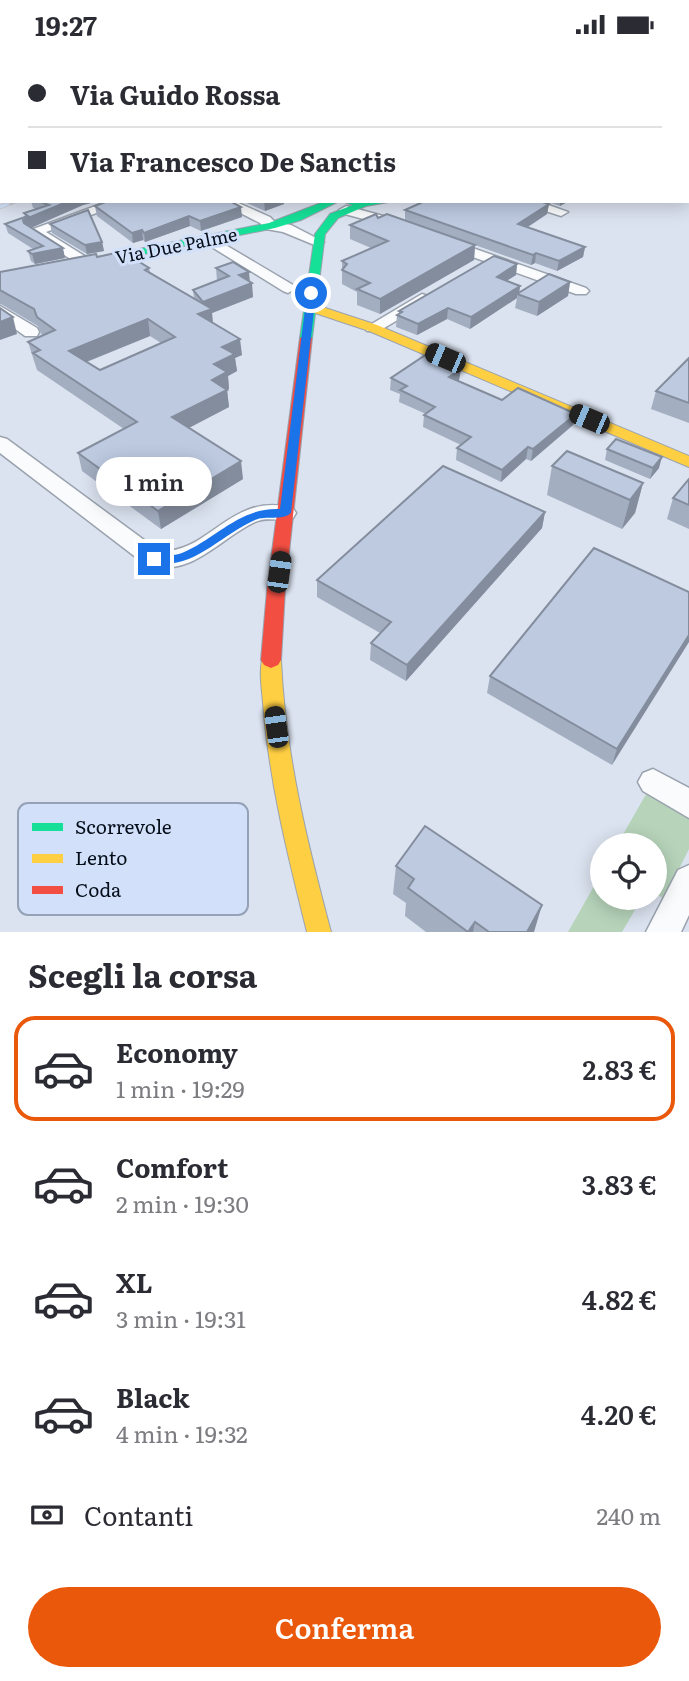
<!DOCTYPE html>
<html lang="it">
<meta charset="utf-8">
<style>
:root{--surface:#fff;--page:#f7f7f7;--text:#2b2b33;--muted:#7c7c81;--line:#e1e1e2;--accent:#ea580c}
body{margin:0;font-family:Literata,serif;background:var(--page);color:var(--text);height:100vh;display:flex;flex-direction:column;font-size:26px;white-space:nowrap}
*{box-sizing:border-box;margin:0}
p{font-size:23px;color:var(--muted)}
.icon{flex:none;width:38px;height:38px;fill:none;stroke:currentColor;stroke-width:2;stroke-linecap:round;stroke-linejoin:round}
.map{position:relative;height:883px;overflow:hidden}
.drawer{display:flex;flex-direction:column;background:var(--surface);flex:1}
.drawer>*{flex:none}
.hud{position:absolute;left:0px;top:0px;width:690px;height:154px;box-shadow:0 4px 18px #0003;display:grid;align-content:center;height:154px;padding:0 28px;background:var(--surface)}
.fabs{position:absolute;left:590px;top:784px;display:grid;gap:14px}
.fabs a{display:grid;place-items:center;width:77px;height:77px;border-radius:50%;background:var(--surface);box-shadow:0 4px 18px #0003;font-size:35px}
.end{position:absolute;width:32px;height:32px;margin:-16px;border:9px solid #1a73e8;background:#fff;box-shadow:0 0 0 4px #fff}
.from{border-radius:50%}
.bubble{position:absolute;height:49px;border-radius:24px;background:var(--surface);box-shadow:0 4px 18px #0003;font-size:23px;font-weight:600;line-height:49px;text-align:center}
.car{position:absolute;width:21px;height:42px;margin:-21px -10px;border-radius:9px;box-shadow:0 0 5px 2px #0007;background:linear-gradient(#222 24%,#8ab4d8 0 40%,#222 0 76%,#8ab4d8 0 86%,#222 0)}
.hud b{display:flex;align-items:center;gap:24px;height:66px;font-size:26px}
.hud b+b{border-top:2px solid var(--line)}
.hud i{width:18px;height:18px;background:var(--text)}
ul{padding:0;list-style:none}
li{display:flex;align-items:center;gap:21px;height:105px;margin:0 14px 10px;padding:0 14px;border:4px solid transparent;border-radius:21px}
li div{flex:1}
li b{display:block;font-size:26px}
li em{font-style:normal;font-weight:600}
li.selected{border-color:var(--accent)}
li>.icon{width:63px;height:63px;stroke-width:1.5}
h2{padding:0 28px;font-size:32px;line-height:84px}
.pay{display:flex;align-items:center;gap:18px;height:77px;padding:0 28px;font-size:26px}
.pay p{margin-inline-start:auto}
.primary-button{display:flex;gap:14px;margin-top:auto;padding:14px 28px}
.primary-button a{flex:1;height:80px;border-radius:42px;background:var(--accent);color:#fff;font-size:28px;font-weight:600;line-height:80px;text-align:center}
.status{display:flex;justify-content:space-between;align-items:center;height:49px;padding:0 35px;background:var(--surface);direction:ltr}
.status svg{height:19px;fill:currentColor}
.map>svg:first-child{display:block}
</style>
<div class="status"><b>19:27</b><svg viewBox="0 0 49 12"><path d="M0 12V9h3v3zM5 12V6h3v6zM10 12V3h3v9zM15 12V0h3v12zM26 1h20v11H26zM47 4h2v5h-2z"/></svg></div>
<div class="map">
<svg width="689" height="883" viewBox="0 0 689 883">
<rect width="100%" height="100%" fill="#dbe3f0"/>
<g fill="#b7d4ba">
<polygon points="649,740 689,764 689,800 664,850 655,844 654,796 617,796"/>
<polygon points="602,823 602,849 642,849 622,883 568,883"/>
</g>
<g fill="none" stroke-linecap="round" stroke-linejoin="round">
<defs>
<polyline id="lane" points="688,18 689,17"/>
<g id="street">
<rect x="688" y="98" width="1" height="6"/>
<polygon points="109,152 128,152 46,183 91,211 93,214 91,217 81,217 28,182"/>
<polygon points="217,152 234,152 270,168 275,173 291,176 324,193 317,197 283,183 266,180 260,174"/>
<polygon points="515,152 537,152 568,163 561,167"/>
<polygon points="346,157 402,172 404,175 397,179 341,164 339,161"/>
<polygon points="207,185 293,236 296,239 288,244 283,242 202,192 200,189"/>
<polygon points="447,190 586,239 589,242 586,245 576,245 442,197 440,194"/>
<polygon points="422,245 428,247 430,250 428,253 379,282 367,282 365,279"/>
<polygon points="0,257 37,279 39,283 37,287 25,287 0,269"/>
<path d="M 0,388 L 7,390 L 159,502 C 209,506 230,442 293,459 L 296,464 L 293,469 C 280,473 267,467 255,473 C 217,491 192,529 146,516 L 0,404 Z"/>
<polygon points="653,720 689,739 689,769 643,742 638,733 643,724"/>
<polygon points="689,816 689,866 681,883 646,883 678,821"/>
</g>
<g id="fast">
<rect x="0" y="34" width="2" height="5"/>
<polygon points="326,152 339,152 301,171 275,179 89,216 84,213 89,210 269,174"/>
<polygon points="342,152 394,152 366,157 338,169 325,185 312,289 310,292 302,292 300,289 315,185 330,165 353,156"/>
</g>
<g id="slow">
<polygon points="310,254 377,276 689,407 689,418 369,282 306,261 306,255"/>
<path d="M 271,603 L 278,606 L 281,611 C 285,704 307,793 331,883 L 307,883 C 288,807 269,732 263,654 C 262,640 258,618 264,606 Z"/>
</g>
<polygon id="jam" points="306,285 312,289 285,541 281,611 278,616 271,619 264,616 261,611 267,541 300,289"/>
</defs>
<use href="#lane" stroke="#9aa2ae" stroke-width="13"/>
<use href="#street" stroke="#9aa2ae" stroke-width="3"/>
<use href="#fast" stroke="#9aa2ae" stroke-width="2"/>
<use href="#slow" stroke="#9aa2ae" stroke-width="2"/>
<use href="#jam" stroke="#9aa2ae" stroke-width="2"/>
<use href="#lane" stroke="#fafbfd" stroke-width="10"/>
<use href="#street" fill="#fafbfd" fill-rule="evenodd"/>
<use href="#fast" fill="#16e098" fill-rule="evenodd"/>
<use href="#slow" fill="#ffcf43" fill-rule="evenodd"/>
<use href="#jam" fill="#f24e42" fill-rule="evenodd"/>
<defs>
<polyline id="rail-far1" points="405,2 410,0"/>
<polyline id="rail" points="0,158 15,152"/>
</defs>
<use href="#rail-far1" stroke="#c7cacd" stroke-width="3.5"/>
<use href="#rail" stroke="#c7cacd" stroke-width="5"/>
<use href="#rail-far1" stroke="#d2e1f9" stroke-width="2.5" stroke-dasharray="8" stroke-linecap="butt"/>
<use href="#rail" stroke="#d2e1f9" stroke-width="3.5" stroke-dasharray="10" stroke-linecap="butt"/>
</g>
<g fill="#a3aec1" fill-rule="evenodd">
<polygon points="428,0 689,0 689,10 688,9 688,2 424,2"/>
<polygon points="31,152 99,152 83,156 31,179 65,209 35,215 31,212 28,202 33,200 8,184 5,175 25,168 24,164 36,160 33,159"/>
<polygon points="242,152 284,152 284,155 265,162"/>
<polygon points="545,152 569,152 560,157"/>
<polygon points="549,155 547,165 528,178 585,198 583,208 557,222 535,214 531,216 475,196 474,211 380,265 357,256 357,243 342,235 342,212 371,199 350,190 350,176 378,169 464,192 405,171 405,161"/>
<polygon points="95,157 242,168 201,182 190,177 145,193 143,191 133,194 97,167"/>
<polygon points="50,175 102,193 104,202 87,205 52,184"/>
<path d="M 97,208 L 149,219 L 150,223 L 194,249 L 193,241 L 217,232 L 216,219 L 250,233 L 253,248 L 212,264 L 213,274 L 242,306 L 235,309 L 237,322 L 228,327 L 229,340 L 227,341 L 229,358 L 189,379 L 243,430 L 161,480 L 82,422 L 78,404 L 124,380 L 37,321 L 28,293 L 43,286 L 41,285 L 38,277 L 1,255 L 0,256 L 0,223 ZM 150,287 L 161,294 L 100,321 L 87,313 Z"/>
<polygon points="517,215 516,226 506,232 520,237 519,244 570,233 568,247 537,267 515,259 517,249 470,280 447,270 417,286 396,278 397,266 399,265 399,262"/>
<polygon points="689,309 689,374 651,360 656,342"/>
<polygon points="461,320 459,331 458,332 502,351 576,365 573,376 531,412 526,410 501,433 456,411 457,399 461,396 423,378 424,366 426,365 399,353 400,345 390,341 391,329"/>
<polygon points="607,400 659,419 650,430 605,411"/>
<polygon points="552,417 643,434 635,464 622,480 547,446"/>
<polygon points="689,430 689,480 667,470 673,449"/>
<polygon points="545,463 542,479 406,632 370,611 371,594 380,584 317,548 317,531"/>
<polygon points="689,543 612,716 487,644 490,627"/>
<polygon points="396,817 534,883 426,883 405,867 406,854 393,845"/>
</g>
<g fill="#848d9d">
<polygon points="331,0 357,0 352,2 326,2"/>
<polygon points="2,121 2,134 0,135 0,122"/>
<polygon points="69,152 99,152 83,156 26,181 23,171"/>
<polygon points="264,152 284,152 284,155 265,162"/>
<polygon points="560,152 569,152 560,157"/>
<polygon points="549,155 547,165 517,185 518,175"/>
<polygon points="241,158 242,168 201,182 200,172"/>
<polygon points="189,167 190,177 145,193 144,184"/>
<polygon points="142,181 143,191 133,194 132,184"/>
<polygon points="102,193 104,202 87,205 85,196"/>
<polygon points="475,196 474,211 380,265 380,250"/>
<polygon points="585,198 583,208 557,222 559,212"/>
<polygon points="63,199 65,209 35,215 32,205"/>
<polygon points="536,204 535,214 531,216 533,206"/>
<polygon points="517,215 516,226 495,239 497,228"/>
<polygon points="249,223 250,234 252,234 253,248 212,264 213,276 198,265 204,263 203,253 239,226"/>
<polygon points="570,233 568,247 537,267 539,253"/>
<polygon points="520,237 519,245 517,245 517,249 470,280 471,268"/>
<polygon points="448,259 447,270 417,286 418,275"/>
<polygon points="13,268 17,285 0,291 0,273"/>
<polygon points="148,270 150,287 73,318 69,302"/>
<polygon points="240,290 242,306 235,309 237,322 228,327 229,340 227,341 229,358 175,386 172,368 212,331 214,315 222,298"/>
<polygon points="461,320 459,331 448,340 449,328"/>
<polygon points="576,365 573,376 531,412 533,400"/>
<polygon points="528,398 526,410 501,433 502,421"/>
<polygon points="662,408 659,419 650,430 653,419"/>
<polygon points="241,412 243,430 161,480 158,462"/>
<polygon points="643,434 635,464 622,480 630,451"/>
<polygon points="545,463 542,479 406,632 407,616"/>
<polygon points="689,586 689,593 612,716 617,700"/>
<polygon points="542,856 534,883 527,883"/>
<polygon points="475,873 473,883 468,883"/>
</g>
<g fill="#bdcae0" stroke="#848d9d" stroke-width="2" fill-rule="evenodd">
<polygon points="170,0 331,0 326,2 164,2"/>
<polygon points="428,0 531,0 531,2 424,2"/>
<polygon points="585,0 687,0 685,2 595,2"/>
<polygon points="2,77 2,121 0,122 0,78"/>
<polygon points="38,152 69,152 23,171 24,174 63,199 32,205 28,202 43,197 5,175 28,167 24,164 49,156"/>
<polygon points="108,152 230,152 241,158 200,172 189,167 144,184 142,181 132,184 95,157"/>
<polygon points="425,152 539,152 549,155 518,175 585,198 559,212 536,204 533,206 405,161"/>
<polygon points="88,161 102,193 85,196 50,175"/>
<polygon points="376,165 378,169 387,165 475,196 380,250 357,240 370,234 342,221 347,215 342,212 388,192 350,176"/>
<path d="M 120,203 L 128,206 L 149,219 L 145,221 L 212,260 L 198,265 L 240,290 L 222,298 L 235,305 L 214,315 L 227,323 L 212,331 L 227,341 L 172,368 L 241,412 L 158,462 L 78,404 L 137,373 L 33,304 L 40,301 L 28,293 L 55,281 L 37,268 L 34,260 L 0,241 L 0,223 L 96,205 L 97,208 ZM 148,270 L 175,288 L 100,321 L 69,302 Z"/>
<polygon points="494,207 517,215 497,228 520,237 471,268 448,259 418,275 397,266 402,263 399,262"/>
<polygon points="233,213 249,223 239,226 252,234 203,253 193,241 229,227 216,219"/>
<polygon points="549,225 570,233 539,253 517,245"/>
<polygon points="0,259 13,268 0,273"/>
<polygon points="427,305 461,320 449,328 502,351 518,339 576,365 533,400 528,398 502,421 457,399 471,388 424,366 435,358 400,341 407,337 391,329"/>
<polygon points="689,309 689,354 656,342"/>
<polygon points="616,390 662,408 653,419 607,400"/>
<polygon points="567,402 643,434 630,451 552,417"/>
<polygon points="443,417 545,463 407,616 371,594 391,573 317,531"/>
<polygon points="689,430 689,456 673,449"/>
<polygon points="594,499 689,543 689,586 617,700 490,627"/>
<polygon points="425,777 542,856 527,883 489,883 475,873 468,883 408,839 414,830 396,817"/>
</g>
<path fill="#1a73e8" d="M 311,242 L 316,244 L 291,464 C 282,472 266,466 255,471 C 220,486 191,524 150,513 L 150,507 C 161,505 171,508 182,504 C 217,489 240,458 280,460 L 307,244 Z"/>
<g text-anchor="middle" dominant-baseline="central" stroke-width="6" stroke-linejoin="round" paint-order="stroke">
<g font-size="18" fill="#050d1a" stroke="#d2e1f9">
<text transform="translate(176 196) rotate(-11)">Via Due Palme</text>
</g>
</g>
<rect x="18" y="754" width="230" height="112" rx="10" fill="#d2e1f9" stroke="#94a1b6" stroke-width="2"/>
<rect x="32" y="774" width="31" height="8" fill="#16e098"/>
<rect x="32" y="805" width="31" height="9" fill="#ffcf43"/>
<rect x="32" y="837" width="31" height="8" fill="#f24e42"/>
<g font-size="19" fill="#050d1a">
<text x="75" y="785">Scorrevole</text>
<text x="75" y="816">Lento</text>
<text x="75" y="848">Coda</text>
</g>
</svg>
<div class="fabs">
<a><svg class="icon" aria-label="locate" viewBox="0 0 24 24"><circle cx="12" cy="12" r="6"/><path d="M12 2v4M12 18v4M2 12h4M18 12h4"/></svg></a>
</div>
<i class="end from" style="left:311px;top:244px"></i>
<i class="end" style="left:154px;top:510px"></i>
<div class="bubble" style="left:96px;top:408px;width:116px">1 min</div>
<i class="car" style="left:445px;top:309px;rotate:293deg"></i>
<i class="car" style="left:589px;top:370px;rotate:293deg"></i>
<i class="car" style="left:279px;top:523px;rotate:8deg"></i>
<i class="car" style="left:276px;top:678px;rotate:352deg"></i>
<div class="hud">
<b><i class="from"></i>Via Guido Rossa</b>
<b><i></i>Via Francesco De Sanctis</b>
</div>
</div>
<section class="drawer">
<h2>Scegli la corsa</h2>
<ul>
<li class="selected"><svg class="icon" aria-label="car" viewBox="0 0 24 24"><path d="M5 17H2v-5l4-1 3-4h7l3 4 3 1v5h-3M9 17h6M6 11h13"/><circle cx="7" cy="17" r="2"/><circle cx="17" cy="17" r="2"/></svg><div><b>Economy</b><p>1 min · 19:29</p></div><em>2.83 €</em></li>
<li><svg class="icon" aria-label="car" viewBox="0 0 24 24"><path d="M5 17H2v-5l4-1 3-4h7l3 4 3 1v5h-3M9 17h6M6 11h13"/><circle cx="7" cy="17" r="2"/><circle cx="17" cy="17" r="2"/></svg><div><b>Comfort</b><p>2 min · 19:30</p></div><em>3.83 €</em></li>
<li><svg class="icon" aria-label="car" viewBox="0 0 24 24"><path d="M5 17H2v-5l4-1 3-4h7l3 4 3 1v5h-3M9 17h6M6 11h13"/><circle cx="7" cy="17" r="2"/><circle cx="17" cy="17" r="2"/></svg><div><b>XL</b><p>3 min · 19:31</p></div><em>4.82 €</em></li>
<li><svg class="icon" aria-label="car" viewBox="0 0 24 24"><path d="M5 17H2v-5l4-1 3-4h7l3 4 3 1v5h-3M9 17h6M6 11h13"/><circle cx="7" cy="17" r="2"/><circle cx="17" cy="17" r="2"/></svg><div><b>Black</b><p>4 min · 19:32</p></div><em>4.20 €</em></li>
</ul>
<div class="pay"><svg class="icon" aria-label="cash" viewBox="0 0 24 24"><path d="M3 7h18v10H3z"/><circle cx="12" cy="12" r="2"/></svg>Contanti<p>240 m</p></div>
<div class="primary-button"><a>Conferma</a></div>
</section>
